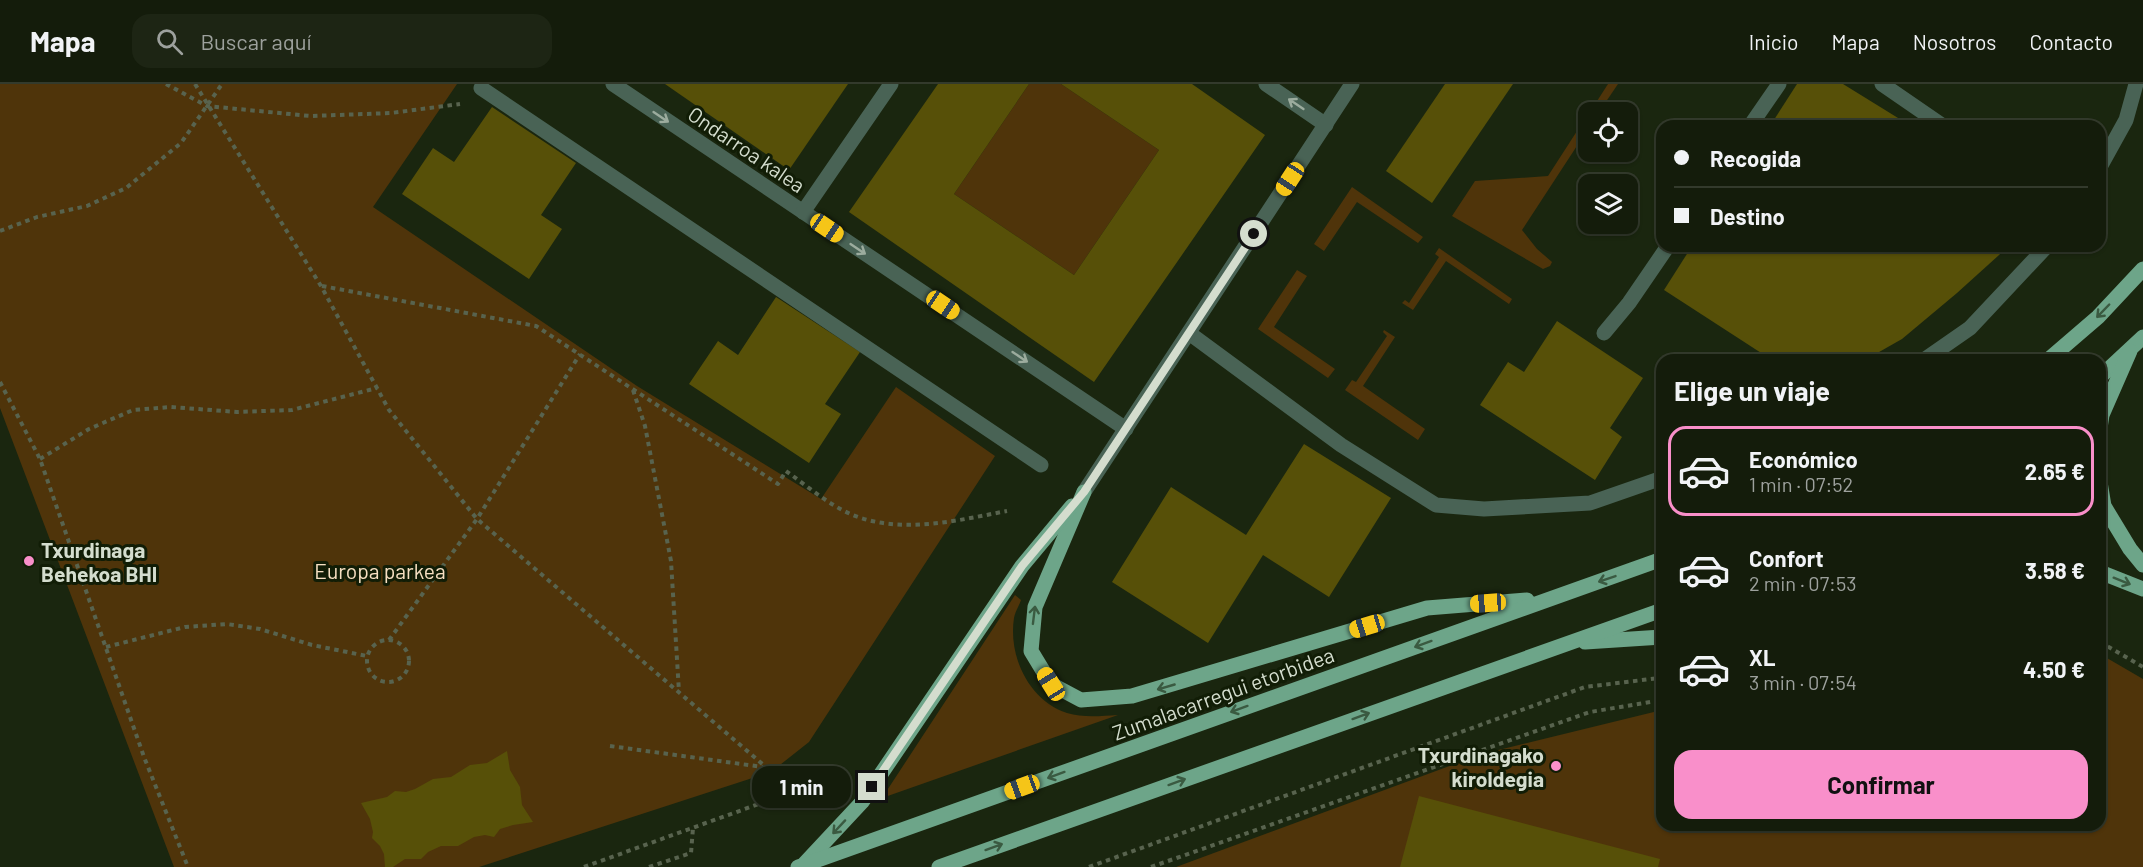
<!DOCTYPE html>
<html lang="es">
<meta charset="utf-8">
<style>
:root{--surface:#141c0b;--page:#1d2514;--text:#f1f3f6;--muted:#9da19d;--line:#333a2c;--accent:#f98fca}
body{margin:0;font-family:Barlow,sans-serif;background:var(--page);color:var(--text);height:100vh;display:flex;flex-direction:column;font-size:22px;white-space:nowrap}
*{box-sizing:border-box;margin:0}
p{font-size:20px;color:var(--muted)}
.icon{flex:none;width:33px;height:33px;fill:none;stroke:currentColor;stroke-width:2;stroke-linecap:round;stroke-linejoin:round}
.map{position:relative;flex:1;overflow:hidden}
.side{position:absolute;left:1656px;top:270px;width:450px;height:477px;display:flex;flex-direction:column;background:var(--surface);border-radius:18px;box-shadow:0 2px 4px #0004,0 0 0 2px var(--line)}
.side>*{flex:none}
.top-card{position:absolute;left:1656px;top:36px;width:450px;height:132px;border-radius:18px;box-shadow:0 2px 4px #0004,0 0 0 2px var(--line);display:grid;align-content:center;height:132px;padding:0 18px;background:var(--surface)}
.controls{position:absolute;left:1578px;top:18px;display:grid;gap:12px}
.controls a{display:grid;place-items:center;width:60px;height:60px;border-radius:12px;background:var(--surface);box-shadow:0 2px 4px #0004,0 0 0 2px var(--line);font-size:30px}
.end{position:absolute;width:27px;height:27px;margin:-14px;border:8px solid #d4ddce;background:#111;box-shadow:0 0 0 3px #111}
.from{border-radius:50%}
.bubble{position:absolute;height:42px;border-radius:18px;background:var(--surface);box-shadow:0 2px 4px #0004,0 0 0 2px var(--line);font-size:20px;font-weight:700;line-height:42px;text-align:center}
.car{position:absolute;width:18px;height:36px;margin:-18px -9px;border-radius:8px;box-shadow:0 0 4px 2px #0007;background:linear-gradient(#f5c518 24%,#345 0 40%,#f5c518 0 76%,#345 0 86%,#f5c518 0)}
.top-card b{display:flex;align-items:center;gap:21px;height:57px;font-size:22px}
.top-card b+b{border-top:2px solid var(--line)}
.top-card i{width:15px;height:15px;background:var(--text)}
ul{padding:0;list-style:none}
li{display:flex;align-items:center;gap:18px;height:90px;margin:0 12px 9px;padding:0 6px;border:3px solid transparent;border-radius:18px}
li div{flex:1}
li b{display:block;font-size:22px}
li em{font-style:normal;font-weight:700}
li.active{border-color:var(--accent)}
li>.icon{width:54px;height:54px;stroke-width:1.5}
h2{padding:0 18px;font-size:27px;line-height:72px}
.cta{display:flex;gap:12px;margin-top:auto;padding:12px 18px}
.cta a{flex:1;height:69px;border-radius:18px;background:var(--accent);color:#111;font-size:24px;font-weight:700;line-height:69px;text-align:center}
header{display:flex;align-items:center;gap:36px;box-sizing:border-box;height:84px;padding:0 30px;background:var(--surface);border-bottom:2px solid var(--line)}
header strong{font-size:28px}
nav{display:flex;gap:33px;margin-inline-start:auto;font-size:21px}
.search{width:420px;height:54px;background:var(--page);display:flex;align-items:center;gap:15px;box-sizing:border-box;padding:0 21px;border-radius:18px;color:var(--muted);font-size:22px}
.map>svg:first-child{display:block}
</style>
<header>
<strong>Mapa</strong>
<div class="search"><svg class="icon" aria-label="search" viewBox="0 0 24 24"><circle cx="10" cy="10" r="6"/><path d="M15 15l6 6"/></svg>Buscar aquí</div>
<nav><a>Inicio</a><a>Mapa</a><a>Nosotros</a><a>Contacto</a></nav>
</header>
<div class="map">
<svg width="2143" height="783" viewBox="0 0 2143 783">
<rect width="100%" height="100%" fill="#1a260f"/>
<g fill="#4f340a">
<polygon points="0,0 457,0 373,123 637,302 821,415 896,303 995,372 809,658 771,688 479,783 174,783 0,324"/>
<polygon points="1029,0 1061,0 1159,66 1074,191 954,110"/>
<polygon points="1608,0 1618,0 1599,28 1590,28"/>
<polygon points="1588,30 1588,45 1522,146 1537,165 1552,178 1550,182 1543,185 1452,132 1475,97 1548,92"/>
<polygon points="1352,103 1423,153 1418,159 1357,118 1324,167 1314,160"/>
<polygon points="1439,164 1512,215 1509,220 1446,177 1413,226 1402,219 1405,216 1409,219 1439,173 1435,170"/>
<polygon points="1297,186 1307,192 1274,243 1335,285 1328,294 1258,245"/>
<polygon points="1384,246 1395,253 1363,302 1425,345 1418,356 1345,306 1352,296 1356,298 1387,252 1383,248"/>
<path d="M 1015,511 L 1021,516 C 1019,522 1015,528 1014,534 C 1008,572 1029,617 1067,629 C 1083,634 1101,632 1118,631 L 882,714 Z"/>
<polygon points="2100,570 2143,595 2143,783 1176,783 1482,670 1662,626 1662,741 2100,741"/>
</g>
<g fill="#575008">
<polygon points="665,0 848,0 789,86"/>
<polygon points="938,0 1029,0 954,110 1074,191 1159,66 1061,0 1192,0 1265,51 1094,298 849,128"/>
<polygon points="1445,0 1513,0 1432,119 1386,87"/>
<polygon points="1797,0 1843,0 1911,42 1770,42"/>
<polygon points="492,23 576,79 541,131 562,145 529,195 402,110 433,64 454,78"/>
<polygon points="1692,162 2009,162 1957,209 1902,255 1865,276 1772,276 1664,206"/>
<polygon points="776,213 860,268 825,320 841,330 809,379 689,300 718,257 738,271"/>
<polygon points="1557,237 1643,294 1610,344 1622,353 1595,396 1480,321 1508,278 1524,288"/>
<polygon points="1304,360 1391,414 1329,513 1263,471 1208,559 1112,498 1171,403 1246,451"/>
<polygon points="507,667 510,686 520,703 522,721 533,738 513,741 500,745 494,753 485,751 474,753 458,762 441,762 428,768 421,775 405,775 393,783 385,783 384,770 380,762 372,754 373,748 370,735 361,719 387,713 395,707 406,708 415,705 433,695 451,693 470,681 487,679"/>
<polygon points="1419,712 1660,775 1658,783 1400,783"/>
</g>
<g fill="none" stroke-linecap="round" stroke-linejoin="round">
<g stroke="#58634e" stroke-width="4" stroke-dasharray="4.5 4.5" stroke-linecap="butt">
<polyline points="166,0 207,22 310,32 391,29 460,20"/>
<polyline points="195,0 321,202 389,326 477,435 795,708"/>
<polyline points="0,147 37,133 87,122 126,104 181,59 222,0"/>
<path d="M 322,202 L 536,242 L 778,400 L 786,387 C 810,404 833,425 861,434 C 909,449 959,436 1007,427"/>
<polyline points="0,298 40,375 144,673 188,783"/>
<polyline points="633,306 645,342 671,477 679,608"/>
<polyline points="40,375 89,345 133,326 171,323 237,328 292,326 377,304"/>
<circle cx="388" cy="577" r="21"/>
<polyline points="389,556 477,435 580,270"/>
<polyline points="2100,558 2143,583"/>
<polyline points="106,563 185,543 227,540 260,545 312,561 367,572"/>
<polyline points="610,662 763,683"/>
<polyline points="584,783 767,717"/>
<polyline points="649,783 691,769 693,744"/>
<polyline points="1089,783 1585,603 1659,594"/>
<polyline points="1151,783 1590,628 1662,616"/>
</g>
<g stroke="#496355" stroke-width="15">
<polyline points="613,0 1126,345"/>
<polyline points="1266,0 1326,41"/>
<polyline points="1882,0 1943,42"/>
<polyline points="481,4 1041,381"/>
<polyline points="1750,42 1779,0"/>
<polyline points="2100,83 2126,36 2136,0"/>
<polyline points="803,128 891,0"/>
<polyline points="1189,249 1341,361 1436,421 1484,425 1590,419 1662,394"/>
<polyline points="1604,249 1629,219 1668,162"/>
<polyline points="1924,276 1970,244 2047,162"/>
<polyline points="1084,408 1352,0"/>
</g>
<g stroke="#6da589" stroke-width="15">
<polyline points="2048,276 2098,233 2143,185"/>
<polyline points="2100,293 2143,253"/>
<polyline points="2100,344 2102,331 2130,267"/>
<polyline points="2100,398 2104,422 2130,465 2143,481"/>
<polyline points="1084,408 1035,523 1031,567 1051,600 1081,616 1132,612 1427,524 1527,516"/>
<polyline points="2100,488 2143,505"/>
<polyline points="1585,558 1662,553"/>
<polyline points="805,779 862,718 1022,482 1072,422"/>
<polyline points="798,783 1662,475"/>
<polyline points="939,783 1662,526"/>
</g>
</g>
<defs><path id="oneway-shaft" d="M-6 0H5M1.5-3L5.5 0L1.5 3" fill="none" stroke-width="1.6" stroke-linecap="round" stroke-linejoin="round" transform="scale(1.5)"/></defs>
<g stroke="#9cac9e">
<use href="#oneway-shaft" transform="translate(1296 20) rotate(-146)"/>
<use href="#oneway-shaft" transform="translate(661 33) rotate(34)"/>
<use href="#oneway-shaft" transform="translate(858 165) rotate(34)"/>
<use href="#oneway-shaft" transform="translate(1020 273) rotate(34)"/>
</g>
<g stroke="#3a5a41">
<use href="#oneway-shaft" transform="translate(2103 227) rotate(134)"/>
<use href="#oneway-shaft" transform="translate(1607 495) rotate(161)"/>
<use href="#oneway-shaft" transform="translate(2122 497) rotate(22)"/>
<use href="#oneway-shaft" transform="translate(1034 531) rotate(-83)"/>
<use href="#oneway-shaft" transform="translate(1423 560) rotate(160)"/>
<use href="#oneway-shaft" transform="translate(1166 603) rotate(164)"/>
<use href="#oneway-shaft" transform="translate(1239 625) rotate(160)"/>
<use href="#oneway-shaft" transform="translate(1361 632) rotate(-20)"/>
<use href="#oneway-shaft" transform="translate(1056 691) rotate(160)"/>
<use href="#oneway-shaft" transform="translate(1177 698) rotate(-20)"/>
<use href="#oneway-shaft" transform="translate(839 743) rotate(133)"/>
<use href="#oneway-shaft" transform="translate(994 763) rotate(-20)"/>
</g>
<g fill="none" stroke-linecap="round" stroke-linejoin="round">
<polyline stroke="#d4ddce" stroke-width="8" points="872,703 1022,482 1084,408 1254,150"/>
</g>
<g fill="#f98fca" stroke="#111d06" stroke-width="2">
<circle cx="29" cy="477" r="6"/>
<circle cx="1556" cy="682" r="6"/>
</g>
<g text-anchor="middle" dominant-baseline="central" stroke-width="6" stroke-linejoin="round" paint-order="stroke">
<g font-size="21" fill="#d4ddce" stroke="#111d06">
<text transform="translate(747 65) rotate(34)">Ondarroa kalea</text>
<text transform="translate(1223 609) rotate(-20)">Zumalacarregui etorbidea</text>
</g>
<g font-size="21" font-weight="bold" fill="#d4ddce" stroke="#111d06" text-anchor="start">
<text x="41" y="465">Txurdinaga<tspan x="41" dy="24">Behekoa BHI</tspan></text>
<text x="1544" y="670" text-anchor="end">Txurdinagako<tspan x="1544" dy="24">kiroldegia</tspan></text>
</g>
<g font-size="21" fill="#f7e0c2" stroke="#111d06">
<text x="380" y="486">Europa parkea</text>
</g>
</g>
</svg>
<div class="controls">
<a><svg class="icon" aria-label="locate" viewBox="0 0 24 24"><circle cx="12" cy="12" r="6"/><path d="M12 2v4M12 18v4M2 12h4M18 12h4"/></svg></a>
<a><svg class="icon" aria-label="layers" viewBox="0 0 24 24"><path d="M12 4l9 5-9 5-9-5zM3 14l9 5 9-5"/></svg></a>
</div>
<i class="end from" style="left:1254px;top:150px"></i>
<i class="end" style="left:872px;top:703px"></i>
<div class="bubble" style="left:752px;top:682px;width:99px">1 min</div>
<i class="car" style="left:1290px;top:95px;rotate:213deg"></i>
<i class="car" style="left:827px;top:144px;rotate:124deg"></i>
<i class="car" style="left:943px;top:221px;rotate:124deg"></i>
<i class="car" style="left:1488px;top:519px;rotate:266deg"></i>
<i class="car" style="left:1367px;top:542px;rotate:253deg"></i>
<i class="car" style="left:1051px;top:600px;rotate:328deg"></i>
<i class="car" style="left:1022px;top:703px;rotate:250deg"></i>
<div class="top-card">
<b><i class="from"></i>Recogida</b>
<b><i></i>Destino</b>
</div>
<section class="side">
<h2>Elige un viaje</h2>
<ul>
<li class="active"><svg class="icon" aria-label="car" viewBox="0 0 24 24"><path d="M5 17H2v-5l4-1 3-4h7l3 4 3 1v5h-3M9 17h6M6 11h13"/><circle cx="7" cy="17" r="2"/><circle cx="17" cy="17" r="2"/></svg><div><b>Económico</b><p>1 min · 07:52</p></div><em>2.65 €</em></li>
<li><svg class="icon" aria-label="car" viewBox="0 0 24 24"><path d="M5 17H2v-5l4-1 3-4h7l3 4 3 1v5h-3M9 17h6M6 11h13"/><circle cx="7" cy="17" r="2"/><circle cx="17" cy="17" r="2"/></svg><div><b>Confort</b><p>2 min · 07:53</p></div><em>3.58 €</em></li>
<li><svg class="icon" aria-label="car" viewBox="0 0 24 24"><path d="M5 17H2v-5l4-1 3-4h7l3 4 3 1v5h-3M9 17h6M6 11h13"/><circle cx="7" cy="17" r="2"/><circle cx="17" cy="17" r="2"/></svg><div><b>XL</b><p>3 min · 07:54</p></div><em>4.50 €</em></li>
</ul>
<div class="cta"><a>Confirmar</a></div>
</section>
</div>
